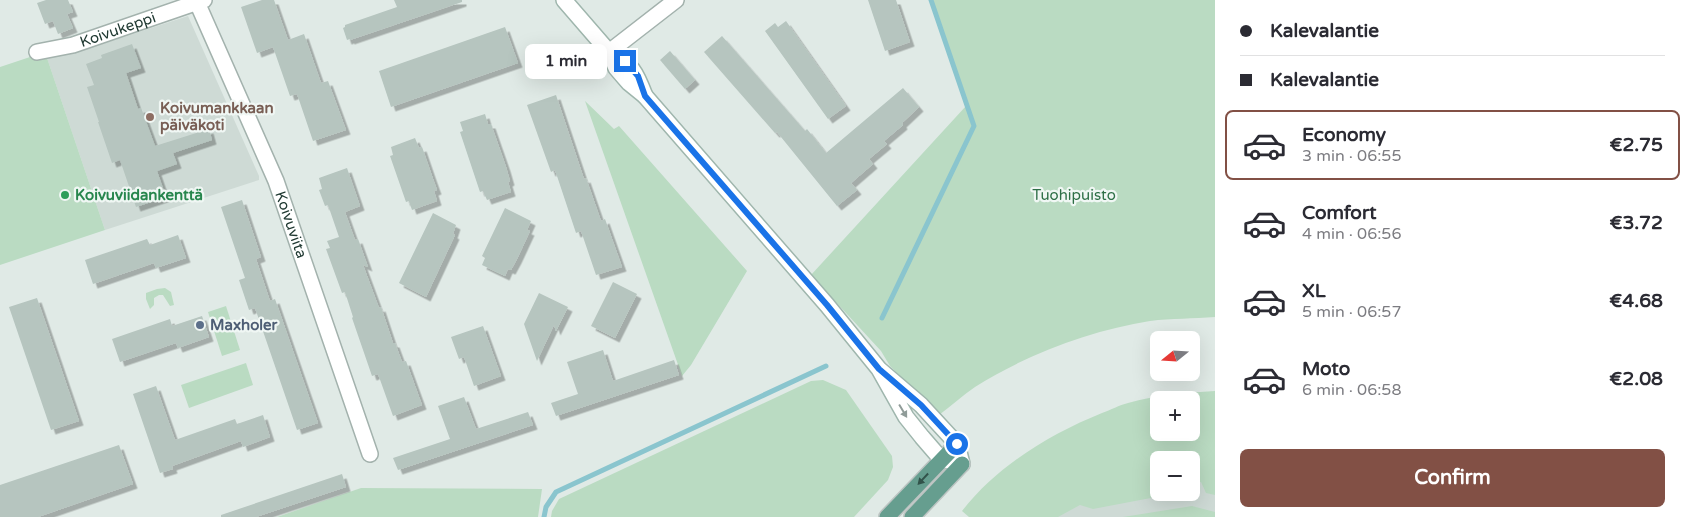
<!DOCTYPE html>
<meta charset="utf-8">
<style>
:root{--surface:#fff;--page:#f2f2f3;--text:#2b2b33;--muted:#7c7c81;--line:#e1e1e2;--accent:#825045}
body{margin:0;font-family:"Varela Round",sans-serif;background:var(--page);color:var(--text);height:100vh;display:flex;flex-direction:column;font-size:19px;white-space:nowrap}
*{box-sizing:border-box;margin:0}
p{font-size:16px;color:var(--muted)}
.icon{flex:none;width:28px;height:28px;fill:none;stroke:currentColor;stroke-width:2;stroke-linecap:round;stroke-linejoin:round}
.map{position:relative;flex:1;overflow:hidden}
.sheet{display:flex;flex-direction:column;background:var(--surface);width:475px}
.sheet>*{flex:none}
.guide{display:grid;align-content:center;height:110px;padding:0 25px;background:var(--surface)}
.needle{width:32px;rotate:252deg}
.tools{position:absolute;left:1150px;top:331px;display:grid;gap:10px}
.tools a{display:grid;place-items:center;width:50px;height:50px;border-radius:8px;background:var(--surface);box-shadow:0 5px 20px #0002;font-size:25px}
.end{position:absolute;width:22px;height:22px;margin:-11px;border:6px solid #1a73e8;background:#fff;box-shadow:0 0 0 2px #fff}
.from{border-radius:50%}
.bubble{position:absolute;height:35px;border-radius:8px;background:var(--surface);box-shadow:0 5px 20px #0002;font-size:16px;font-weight:700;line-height:35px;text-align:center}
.guide b{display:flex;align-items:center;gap:18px;height:48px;font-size:19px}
.guide b+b{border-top:1px solid var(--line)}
.guide i{width:12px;height:12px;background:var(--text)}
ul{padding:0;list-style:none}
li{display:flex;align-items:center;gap:15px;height:70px;margin:0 10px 8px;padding:0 15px;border:2px solid transparent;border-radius:8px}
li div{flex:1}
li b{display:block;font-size:19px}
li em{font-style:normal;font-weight:700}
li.current{border-color:var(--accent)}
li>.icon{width:45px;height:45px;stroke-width:1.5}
.cta{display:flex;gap:10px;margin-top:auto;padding:10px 25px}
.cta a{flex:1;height:58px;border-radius:8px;background:var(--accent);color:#fff;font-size:20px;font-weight:700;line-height:58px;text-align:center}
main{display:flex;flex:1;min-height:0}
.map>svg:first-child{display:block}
</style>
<main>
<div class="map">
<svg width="1215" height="517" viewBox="0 0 1215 517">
<defs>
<filter id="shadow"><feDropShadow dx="4.5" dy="4.5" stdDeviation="0" flood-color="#0004"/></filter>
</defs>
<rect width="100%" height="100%" fill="#e0eae6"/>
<g fill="#cedad5" fill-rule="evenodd">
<polygon points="188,16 259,176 259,180 105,230 47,58 84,50"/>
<path d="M 1215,436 L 1215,517 L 982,517 ZM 1159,460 L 1191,460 L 1191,492 L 1159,492 Z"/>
</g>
<g fill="#badbc2" fill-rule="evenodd">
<path d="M 933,0 L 1215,0 L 1215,317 C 1194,319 1171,318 1150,321 C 1092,330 1025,355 975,387 C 963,395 951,406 939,415 L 890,366 L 881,351 L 811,275 L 966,106 Z"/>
<polygon points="45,52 105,230 0,265 0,67"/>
<polygon points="585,101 614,129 619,126 747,271 691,365 682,376"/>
<polygon points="165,288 171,292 174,305 170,306 163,295 159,295 154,298 154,305 150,309 146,299 146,293 157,289"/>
<polygon points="226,306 240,350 222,356 208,312"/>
<polygon points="246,363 253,385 189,408 181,385"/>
<polygon points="823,380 846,390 892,456 893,467 888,480 854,517 551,517 552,511 559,499 811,381"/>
<path d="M 1215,391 L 1215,495 L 1206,493 L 1201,482 L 1191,483 L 1191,460 L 1159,460 L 1159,492 L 1179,493 L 1176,495 L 1156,497 L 1093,509 L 1080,505 L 1058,517 L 969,517 L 962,511 C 997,466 1050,434 1102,413 C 1111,410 1119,405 1128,403 C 1156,395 1185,393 1215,391 ZM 1159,400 L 1191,400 L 1191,432 L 1159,432 Z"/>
<polygon points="361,488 542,489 538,517 277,517"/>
<polygon points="1192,506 1215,512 1215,517 1123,517"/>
</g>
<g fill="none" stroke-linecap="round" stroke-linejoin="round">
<g stroke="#8ac5ce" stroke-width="5">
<polyline points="882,318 974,126 931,0"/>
<polyline points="544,517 546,507 556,492 826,366"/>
</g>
</g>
<g fill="#b6c5bf" filter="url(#shadow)">
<polygon points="46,0 68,0 73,12 67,14 73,28 58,34 53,21 45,24 37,3"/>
<polygon points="262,0 274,0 288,40 304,34 321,83 328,81 346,130 313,141 297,94 290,96 273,47 257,53 241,7"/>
<polygon points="394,0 462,0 462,2 350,40 350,39 347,40 343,28 345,27 345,25 397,7"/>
<polygon points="868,0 896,0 910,42 885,51"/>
<polygon points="786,21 846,106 828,119 765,31 775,23 778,27"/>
<polygon points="505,27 518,63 391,107 379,71"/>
<polygon points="722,36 805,131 807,129 826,153 903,88 919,107 902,123 903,125 884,141 887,144 869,159 873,164 851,183 857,190 837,206 777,132 775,133 704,52"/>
<polygon points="132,44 141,68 126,73 138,109 141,108 155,146 209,129 212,140 173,153 177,164 157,171 166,197 136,207 120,160 112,163 98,122 99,122 87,87 94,85 86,64 102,58 101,55"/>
<polygon points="670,51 695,80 685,89 660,60"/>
<polygon points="556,95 584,179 586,178 601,221 605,219 622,267 596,275 581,231 576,233 555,170 551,172 527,105"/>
<polygon points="485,114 488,124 491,124 506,167 510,181 508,182 511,192 487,200 483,191 480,192 460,132 463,131 460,122"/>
<polygon points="415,138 419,148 422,147 432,176 437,190 434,191 437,201 412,210 409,201 406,202 390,156 393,155 391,147"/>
<polygon points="347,168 360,206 345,212 355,240 358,239 368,267 363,265 379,308 381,307 393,343 395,343 402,362 406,361 422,405 393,416 378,374 372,376 352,318 353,317 345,292 342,293 326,249 330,248 327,241 339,237 328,205 325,206 319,190 322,189 319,178"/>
<polygon points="242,200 261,257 256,259 270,301 275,299 318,423 297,430 255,308 249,310 239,280 245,278 221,207"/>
<polygon points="505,208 531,221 527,230 530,231 517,259 511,270 508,269 505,276 482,265 485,258 482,256"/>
<polygon points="433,213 456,225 453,234 455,235 426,297 399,283"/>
<polygon points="178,235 186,258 156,268 154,263 93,284 85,260 147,239 150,245"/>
<polygon points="613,282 637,294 615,338 591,326"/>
<polygon points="539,293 568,307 556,331 554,325 537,361 524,324"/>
<polygon points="37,298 79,421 51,430 9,307"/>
<polygon points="202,316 209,337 178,348 176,343 120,362 112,339 170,319 172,326"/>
<polygon points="483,326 501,376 474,386 464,357 459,359 451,337"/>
<polygon points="603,350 613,381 674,360 679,375 556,416 551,403 578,394 567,362"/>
<polygon points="156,386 175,440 235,419 237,424 263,415 270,437 243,447 241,441 172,466 173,469 160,473 133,394"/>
<polygon points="464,397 476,429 528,412 533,425 398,470 393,458 450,439 438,406"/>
<polygon points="119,445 133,484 38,517 0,517 0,485"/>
<polygon points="342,474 346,487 256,517 221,517 221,515"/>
</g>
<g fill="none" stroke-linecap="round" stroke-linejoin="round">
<defs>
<g id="street">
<path id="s1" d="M 196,0 L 276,181 L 370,454"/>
<path id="s2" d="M 37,52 L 73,45 L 204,0"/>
<polyline points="609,52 676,0"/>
</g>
<g id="secondary">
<polyline points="564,0 609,52 616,68 622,75 629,83 645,96 827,305 879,369 921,405 957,444 962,464 941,459 922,437 906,417 879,369"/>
<path d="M 609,52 C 632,64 636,72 645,96"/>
</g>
<g id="primary">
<polyline points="887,517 957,444"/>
<polyline points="912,517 962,464"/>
</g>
</defs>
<use href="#street" stroke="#a3b2ad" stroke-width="18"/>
<use href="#secondary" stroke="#9fb6ad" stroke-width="18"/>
<use href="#primary" stroke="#bcc4c2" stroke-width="18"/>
<use href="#street" stroke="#fff" stroke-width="15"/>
<use href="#secondary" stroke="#fff" stroke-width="15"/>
<use href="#primary" stroke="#669e8f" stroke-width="15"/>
</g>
<defs><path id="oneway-solid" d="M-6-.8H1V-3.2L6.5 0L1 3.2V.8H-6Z" transform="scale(1.25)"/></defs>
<use fill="#909c99" href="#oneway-solid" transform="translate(903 411) rotate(59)"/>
<use fill="#32534a" href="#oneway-solid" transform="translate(923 479) rotate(133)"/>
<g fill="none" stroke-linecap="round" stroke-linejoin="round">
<polyline stroke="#1a73e8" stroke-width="6" points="625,61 638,76 645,96 827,305 879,369 921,405 957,444"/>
</g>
<circle fill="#8d6e63" stroke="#f0f7f4" stroke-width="2" cx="150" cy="117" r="5"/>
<circle fill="#2e9e5b" stroke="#f0f7f4" stroke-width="2" cx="65" cy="195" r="5"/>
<circle fill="#5c6f8a" stroke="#f0f7f4" stroke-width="2" cx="200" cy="325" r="5"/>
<g text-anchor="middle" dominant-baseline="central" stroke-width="4.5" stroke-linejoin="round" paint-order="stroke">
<g font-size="15" fill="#213a33" stroke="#f0f7f4">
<text stroke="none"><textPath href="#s2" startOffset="84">Koivukeppi</textPath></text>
<text stroke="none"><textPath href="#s1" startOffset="244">Koivuviita</textPath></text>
</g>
<g font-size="15" font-weight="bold" fill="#785e54" stroke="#f0f7f4" text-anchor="start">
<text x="160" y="108">Koivumankkaan<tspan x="160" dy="17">päiväkoti</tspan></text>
</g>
<g font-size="15" font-weight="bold" fill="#27864d" stroke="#f0f7f4" text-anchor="start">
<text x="75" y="195">Koivuviidankenttä</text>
</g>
<g font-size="15" fill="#2d6f46" stroke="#f0f7f4">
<text x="1074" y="195">Tuohipuisto</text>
</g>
<g font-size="15" font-weight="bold" fill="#4e5e75" stroke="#f0f7f4" text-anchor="start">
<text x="210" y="325">Maxholer</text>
</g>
</g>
</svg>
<div class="tools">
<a><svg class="needle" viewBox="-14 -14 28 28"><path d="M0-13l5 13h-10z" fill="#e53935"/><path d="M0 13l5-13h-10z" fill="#7c7c81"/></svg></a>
<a>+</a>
<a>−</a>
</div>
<i class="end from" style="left:957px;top:444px"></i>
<i class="end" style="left:625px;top:61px"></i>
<div class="bubble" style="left:525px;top:44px;width:82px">1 min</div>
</div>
<section class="sheet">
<div class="guide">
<b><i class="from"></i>Kalevalantie</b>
<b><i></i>Kalevalantie</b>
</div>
<ul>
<li class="current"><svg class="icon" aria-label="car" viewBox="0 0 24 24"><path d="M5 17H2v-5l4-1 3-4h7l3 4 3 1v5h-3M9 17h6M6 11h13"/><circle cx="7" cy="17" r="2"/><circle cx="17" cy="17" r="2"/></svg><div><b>Economy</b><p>3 min · 06:55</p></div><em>€2.75</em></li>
<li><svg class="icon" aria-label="car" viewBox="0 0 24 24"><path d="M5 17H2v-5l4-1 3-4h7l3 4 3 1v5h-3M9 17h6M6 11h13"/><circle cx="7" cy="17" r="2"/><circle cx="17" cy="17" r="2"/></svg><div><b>Comfort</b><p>4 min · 06:56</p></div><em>€3.72</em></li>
<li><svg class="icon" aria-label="car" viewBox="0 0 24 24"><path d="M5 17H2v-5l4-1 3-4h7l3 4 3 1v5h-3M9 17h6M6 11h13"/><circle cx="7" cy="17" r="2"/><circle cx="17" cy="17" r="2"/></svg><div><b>XL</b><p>5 min · 06:57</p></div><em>€4.68</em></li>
<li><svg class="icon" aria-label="car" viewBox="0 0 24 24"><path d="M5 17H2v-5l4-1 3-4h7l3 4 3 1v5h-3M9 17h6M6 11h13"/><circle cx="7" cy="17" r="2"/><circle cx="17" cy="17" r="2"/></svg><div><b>Moto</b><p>6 min · 06:58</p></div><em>€2.08</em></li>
</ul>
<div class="cta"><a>Confirm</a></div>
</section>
</main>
